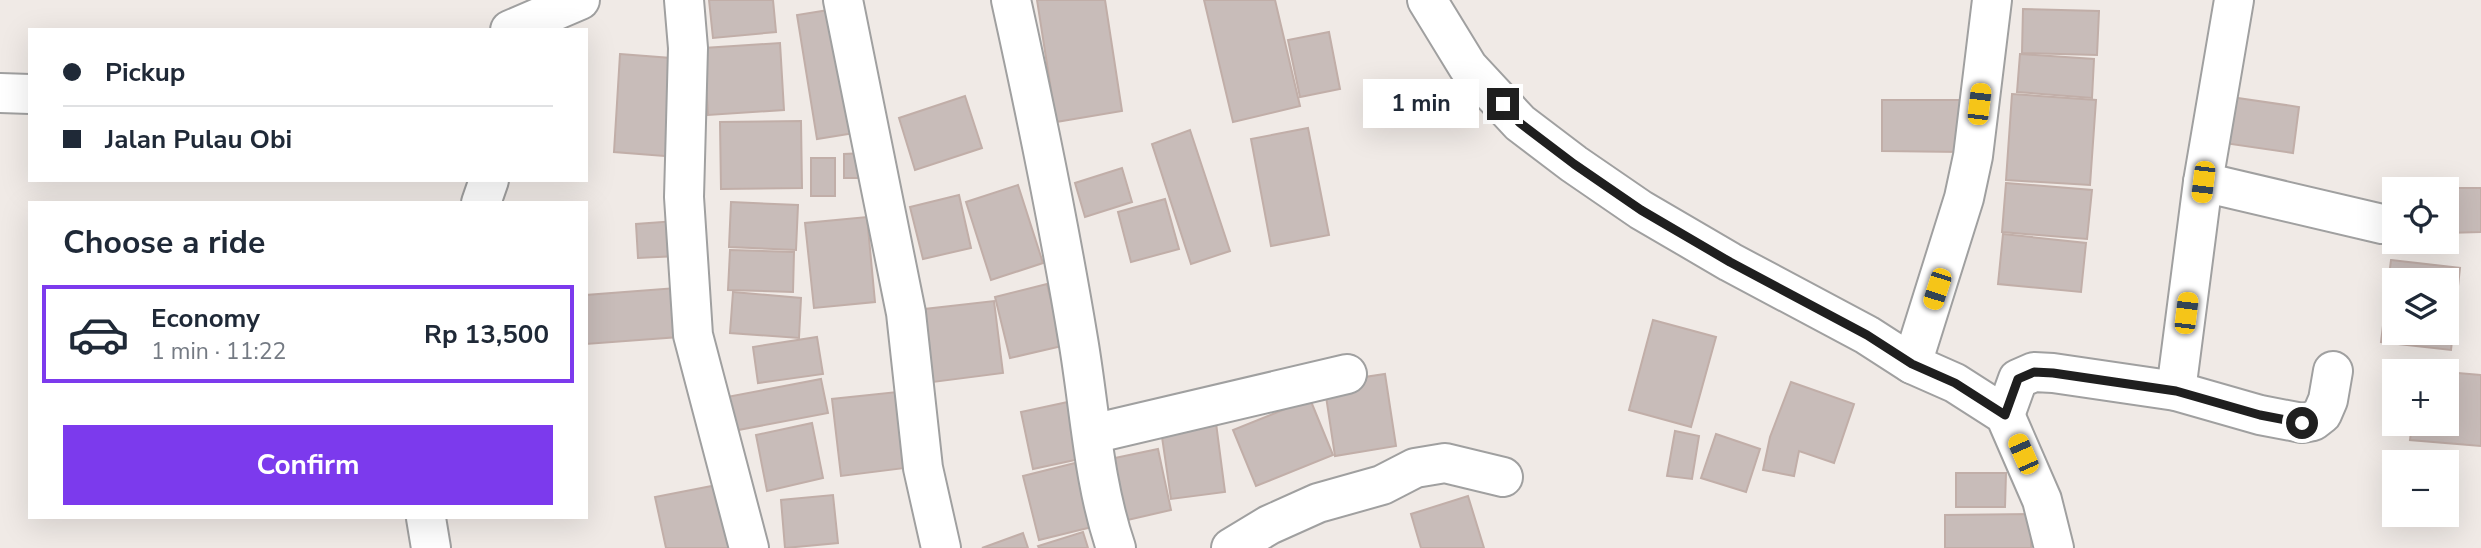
<!DOCTYPE html>
<meta charset="utf-8">
<style>
:root{--surface:#fff;--page:#f2f2f3;--text:#1f2937;--muted:#747a83;--line:#e0e1e3;--accent:#7c3aed}
body{margin:0;font-family:"Nunito Sans",sans-serif;background:var(--page);color:var(--text);height:100vh;display:flex;flex-direction:column;font-size:26px;white-space:nowrap}
*{box-sizing:border-box;margin:0}
p{font-size:23px;color:var(--muted)}
.icon{flex:none;width:38px;height:38px;fill:none;stroke:currentColor;stroke-width:2;stroke-linecap:round;stroke-linejoin:round}
.map{position:relative;flex:1;overflow:hidden}
.sheet{position:absolute;left:28px;top:201px;width:560px;height:318px;display:flex;flex-direction:column;background:var(--surface);border-radius:0px;box-shadow:0 7px 28px #0002}
.sheet>*{flex:none}
.hud{position:absolute;left:28px;top:28px;width:560px;height:154px;border-radius:0px;box-shadow:0 7px 28px #0002;display:grid;align-content:center;height:154px;padding:0 35px;background:var(--surface)}
.buttons{position:absolute;left:2382px;top:177px;display:grid;gap:14px}
.buttons a{display:grid;place-items:center;width:77px;height:77px;border-radius:0px;background:var(--surface);box-shadow:0 7px 28px #0002;font-size:35px}
.end{position:absolute;width:32px;height:32px;margin:-16px;border:9px solid #1f1f1f;background:#fff;box-shadow:0 0 0 4px #fff}
.from{border-radius:50%}
.bubble{position:absolute;height:49px;border-radius:0px;background:var(--surface);box-shadow:0 7px 28px #0002;font-size:23px;font-weight:700;line-height:49px;text-align:center}
.car{position:absolute;width:21px;height:42px;margin:-21px -10px;border-radius:9px;box-shadow:0 0 5px 2px #0007;background:linear-gradient(#f5c518 24%,#345 0 40%,#f5c518 0 76%,#345 0 86%,#f5c518 0)}
.hud b{display:flex;align-items:center;gap:24px;height:66px;font-size:26px}
.hud b+b{border-top:2px solid var(--line)}
.hud i{width:18px;height:18px;background:var(--text)}
ul{padding:0;list-style:none}
li{display:flex;align-items:center;gap:21px;height:98px;margin:0 14px 10px;padding:0 21px;border:4px solid transparent;border-radius:0px}
li div{flex:1}
li b{display:block;font-size:26px}
li em{font-style:normal;font-weight:700}
li.selected{border-color:var(--accent)}
li>.icon{width:63px;height:63px;stroke-width:1.5}
h2{padding:0 35px;font-size:32px;line-height:84px}
.action{display:flex;gap:14px;margin-top:auto;padding:14px 35px}
.action a{flex:1;height:80px;border-radius:0px;background:var(--accent);color:#fff;font-size:28px;font-weight:700;line-height:80px;text-align:center}
.map>svg:first-child{display:block}
</style>
<div class="map">
<svg width="2481" height="548" viewBox="0 0 2481 548">
<rect width="100%" height="100%" fill="#f0eae6"/>
<g fill="#c8bcb9" stroke="#c1aea8" stroke-width="2" fill-rule="evenodd">
<polygon points="709,0 773,0 776,32 713,38"/>
<polygon points="1037,0 1105,0 1122,111 1056,122"/>
<polygon points="1204,0 1275,0 1300,106 1233,122"/>
<polygon points="841,8 861,132 817,139 797,15"/>
<polygon points="2023,9 2099,11 2097,55 2022,53"/>
<polygon points="1329,32 1340,89 1300,97 1288,40"/>
<polygon points="780,43 784,110 708,115 704,48"/>
<polygon points="620,54 684,59 677,157 614,152"/>
<polygon points="2020,54 2094,59 2092,98 2017,92"/>
<polygon points="2012,94 2096,100 2090,185 2006,180"/>
<polygon points="965,96 982,148 915,170 899,118"/>
<polygon points="2231,97 2299,107 2293,153 2224,143"/>
<polygon points="1882,100 1961,100 1961,152 1882,151"/>
<polygon points="801,121 802,188 721,189 720,122"/>
<polygon points="1308,128 1329,235 1271,246 1251,139"/>
<polygon points="1190,130 1230,251 1191,264 1152,144"/>
<polygon points="864,153 865,178 844,178 844,154"/>
<rect x="811" y="158" width="24" height="38"/>
<polygon points="1122,168 1132,202 1085,217 1075,183"/>
<polygon points="2006,183 2092,190 2087,239 2002,232"/>
<polygon points="1018,185 1043,263 991,280 966,202"/>
<polygon points="2441,188 2481,188 2481,232 2446,233 2446,189"/>
<polygon points="959,195 971,248 923,259 910,207"/>
<polygon points="1165,199 1179,249 1131,262 1118,212"/>
<polygon points="731,202 798,205 796,250 729,247"/>
<polygon points="867,217 875,302 814,308 805,223"/>
<polygon points="676,221 678,256 638,258 636,224"/>
<polygon points="2003,234 2086,243 2081,292 1998,284"/>
<polygon points="730,250 794,252 793,292 728,290"/>
<path d="M 2391,260 L 2460,268 L 2451,350 L 2381,342 ZM 2394,280 L 2446,280 L 2446,332 L 2394,332 Z"/>
<polygon points="1047,284 1062,346 1010,358 995,297"/>
<polygon points="676,288 679,337 586,344 586,295"/>
<polygon points="733,292 801,298 799,338 730,333"/>
<polygon points="994,301 1003,373 933,382 925,309"/>
<polygon points="1653,320 1716,337 1691,427 1629,410"/>
<polygon points="817,337 823,374 758,383 753,347"/>
<polygon points="2446,372 2481,375 2481,446 2410,440 2412,424 2446,424"/>
<polygon points="1385,374 1396,446 1335,456 1324,383"/>
<polygon points="821,379 828,413 733,431 727,397"/>
<polygon points="1791,382 1854,404 1834,463 1799,451 1794,476 1763,470 1770,437"/>
<polygon points="897,392 905,468 841,476 832,399"/>
<polygon points="1310,399 1333,455 1256,486 1233,430"/>
<polygon points="1077,400 1089,457 1033,469 1021,412"/>
<polygon points="812,423 823,478 767,491 756,435"/>
<polygon points="1216,423 1225,492 1171,499 1161,430"/>
<polygon points="1675,431 1699,436 1692,479 1667,476"/>
<polygon points="1716,434 1760,449 1746,492 1701,478"/>
<polygon points="1158,449 1171,510 1123,521 1110,459"/>
<polygon points="1075,463 1092,527 1039,540 1023,476"/>
<polygon points="1956,473 2006,473 2005,507 1956,507"/>
<polygon points="717,485 730,548 666,548 655,497"/>
<polygon points="833,495 838,543 785,548 781,500"/>
<polygon points="1468,496 1484,548 1421,548 1411,514"/>
<polygon points="2031,514 2031,548 1945,548 1945,515"/>
<polygon points="1083,532 1088,548 1039,548 1038,546"/>
<polygon points="1023,533 1028,548 982,548"/>
</g>
<g fill="none" stroke-linecap="round" stroke-linejoin="round">
<defs>
<g id="minor">
<polyline points="684,0 688,48 684,197 693,335 749,548"/>
<polyline points="843,0 906,313 923,468 941,548"/>
<path d="M 1011,0 C 1036,113 1059,225 1078,339 C 1090,409 1093,481 1116,548"/>
<polyline points="2203,182 2382,224"/>
<polyline points="481,203 489,180"/>
<polyline points="1912,364 1964,198 1973,156 1992,0"/>
<polyline points="2176,391 2203,182 2234,0"/>
<polyline points="2005,415 2018,379 2034,372 2053,373 2176,391 2260,415 2302,423 2313,421 2322,414 2328,400 2333,371"/>
<polyline points="1092,434 1347,374"/>
<polyline points="426,518 431,548"/>
<polyline points="1231,548 1269,525 1318,503 1382,485 1415,468 1445,463 1503,477"/>
</g>
<g id="tertiary">
<polyline points="1427,0 1468,67 1520,123 1574,164 1641,210 1730,262 1867,335 1912,364 1955,383 2005,415 2042,500 2054,548"/>
<polyline points="510,30 580,0"/>
<polyline points="0,93 30,94"/>
</g>
</defs>
<use href="#minor" stroke="#a0a0a0" stroke-width="42"/>
<use href="#tertiary" stroke="#a0a0a0" stroke-width="42"/>
<use href="#minor" stroke="#fff" stroke-width="38"/>
<use href="#tertiary" stroke="#fff" stroke-width="38"/>
</g>
<g fill="none" stroke-linecap="round" stroke-linejoin="round">
<polyline stroke="#1f1f1f" stroke-width="9" points="1503,104 1520,123 1574,164 1641,210 1730,262 1867,335 1912,364 1955,383 2005,415 2018,379 2034,372 2053,373 2176,391 2260,415 2302,423"/>
</g>
</svg>
<div class="buttons">
<a><svg class="icon" aria-label="locate" viewBox="0 0 24 24"><circle cx="12" cy="12" r="6"/><path d="M12 2v4M12 18v4M2 12h4M18 12h4"/></svg></a>
<a><svg class="icon" aria-label="layers" viewBox="0 0 24 24"><path d="M12 4l9 5-9 5-9-5zM3 14l9 5 9-5"/></svg></a>
<a>+</a>
<a>−</a>
</div>
<i class="end from" style="left:2302px;top:423px"></i>
<i class="end" style="left:1503px;top:104px"></i>
<div class="bubble" style="left:1363px;top:79px;width:116px">1 min</div>
<i class="car" style="left:1979px;top:104px;rotate:7deg"></i>
<i class="car" style="left:2203px;top:182px;rotate:187deg"></i>
<i class="car" style="left:1937px;top:289px;rotate:198deg"></i>
<i class="car" style="left:2186px;top:313px;rotate:7deg"></i>
<i class="car" style="left:2023px;top:454px;rotate:336deg"></i>
<div class="hud">
<b><i class="from"></i>Pickup</b>
<b><i></i>Jalan Pulau Obi</b>
</div>
<section class="sheet">
<h2>Choose a ride</h2>
<ul>
<li class="selected"><svg class="icon" aria-label="car" viewBox="0 0 24 24"><path d="M5 17H2v-5l4-1 3-4h7l3 4 3 1v5h-3M9 17h6M6 11h13"/><circle cx="7" cy="17" r="2"/><circle cx="17" cy="17" r="2"/></svg><div><b>Economy</b><p>1 min · 11:22</p></div><em>Rp 13,500</em></li>
</ul>
<div class="action"><a>Confirm</a></div>
</section>
</div>
